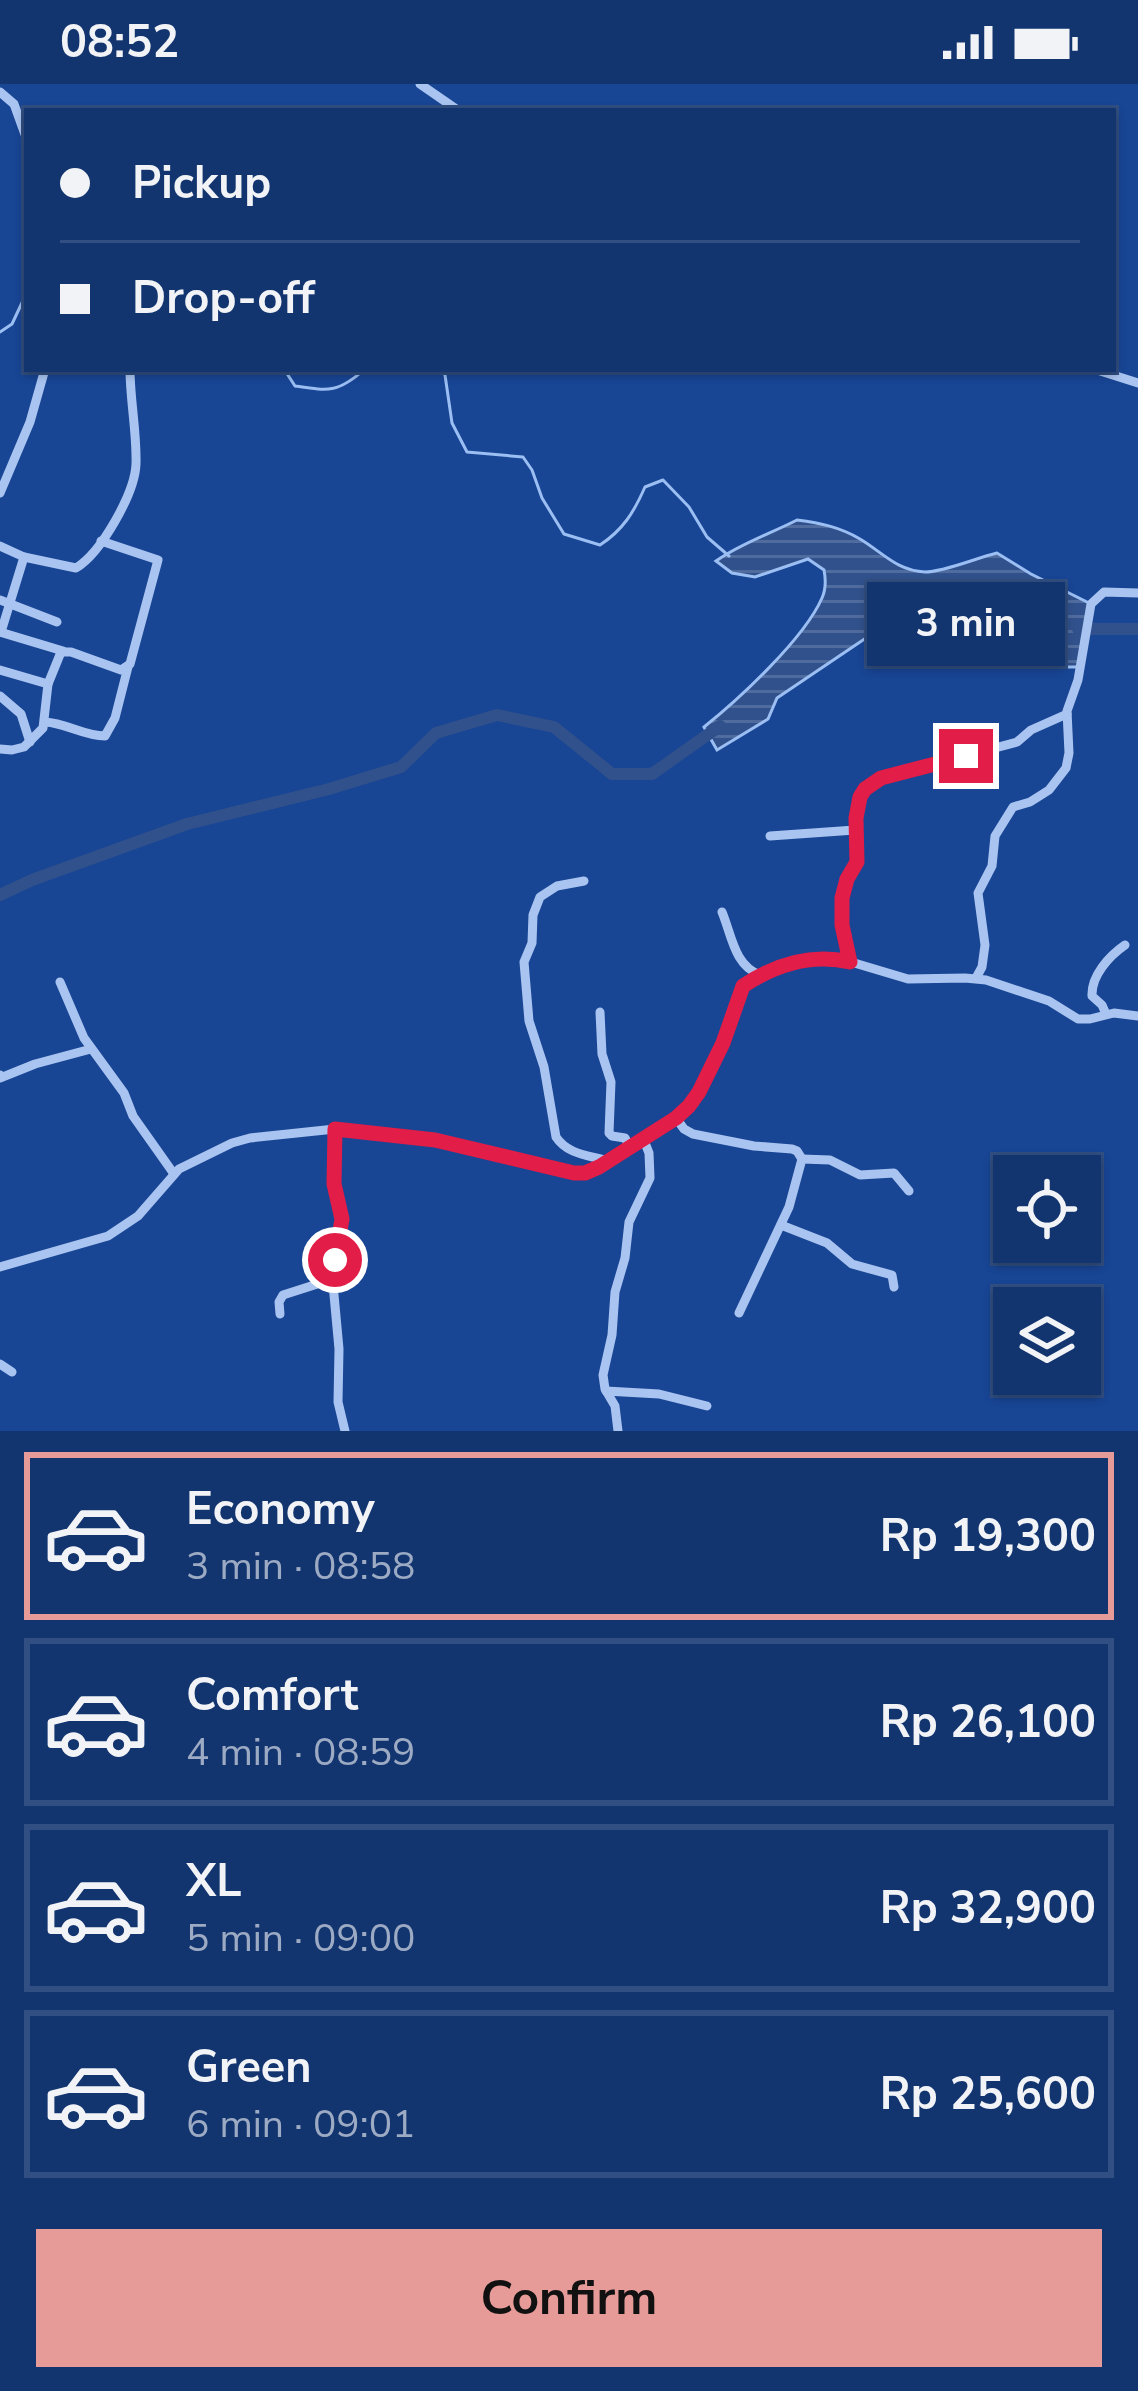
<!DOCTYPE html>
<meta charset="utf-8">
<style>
:root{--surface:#12346f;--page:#1b3c74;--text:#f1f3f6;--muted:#9caac3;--line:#314f82;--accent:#e69b98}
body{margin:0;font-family:"Nunito Sans",sans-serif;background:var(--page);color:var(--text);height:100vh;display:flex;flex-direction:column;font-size:45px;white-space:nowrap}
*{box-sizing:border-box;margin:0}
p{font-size:39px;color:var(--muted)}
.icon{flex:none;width:66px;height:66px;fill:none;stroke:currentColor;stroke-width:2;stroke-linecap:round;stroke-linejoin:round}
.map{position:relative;height:1347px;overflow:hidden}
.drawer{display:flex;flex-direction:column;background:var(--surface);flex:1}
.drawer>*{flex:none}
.guide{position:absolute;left:24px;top:24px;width:1092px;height:264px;border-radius:0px;box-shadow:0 3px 9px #0004,0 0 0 3px var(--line);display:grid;align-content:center;height:264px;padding:0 36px;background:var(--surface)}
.tools{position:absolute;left:993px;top:1071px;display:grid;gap:24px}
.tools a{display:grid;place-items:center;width:108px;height:108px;border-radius:0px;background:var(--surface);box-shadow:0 3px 9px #0004,0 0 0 3px var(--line);font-size:60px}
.end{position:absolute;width:54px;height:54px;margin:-27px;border:15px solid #e11d48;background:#fff;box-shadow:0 0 0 6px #fff}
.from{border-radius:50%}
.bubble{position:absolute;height:84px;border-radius:0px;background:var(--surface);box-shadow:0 3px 9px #0004,0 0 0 3px var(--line);font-size:39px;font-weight:700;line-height:84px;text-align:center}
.guide b{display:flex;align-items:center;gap:42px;height:114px;font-size:45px}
.guide b+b{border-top:3px solid var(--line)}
.guide i{width:30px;height:30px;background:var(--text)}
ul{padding:21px 0 0;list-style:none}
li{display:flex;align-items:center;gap:36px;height:168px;margin:0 24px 18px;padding:0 12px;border:6px solid var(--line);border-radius:0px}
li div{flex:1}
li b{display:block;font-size:45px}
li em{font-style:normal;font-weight:700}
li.on{border-color:var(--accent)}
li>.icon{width:108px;height:108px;stroke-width:1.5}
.primary-button{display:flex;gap:24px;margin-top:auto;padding:24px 36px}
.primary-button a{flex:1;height:138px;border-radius:0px;background:var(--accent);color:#111;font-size:48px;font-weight:700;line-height:138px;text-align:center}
.status{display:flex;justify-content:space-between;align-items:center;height:84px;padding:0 60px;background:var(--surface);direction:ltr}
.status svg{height:33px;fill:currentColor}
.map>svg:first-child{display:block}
</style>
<div class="status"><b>08:52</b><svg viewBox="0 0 49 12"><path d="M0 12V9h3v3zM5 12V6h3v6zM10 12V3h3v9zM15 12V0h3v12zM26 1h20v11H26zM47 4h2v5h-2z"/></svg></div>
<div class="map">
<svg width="1138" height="1347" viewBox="0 0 1138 1347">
<defs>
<pattern id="water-rules" width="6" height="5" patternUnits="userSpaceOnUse" patternTransform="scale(3)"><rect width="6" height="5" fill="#31518c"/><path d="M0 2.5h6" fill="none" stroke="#506b9d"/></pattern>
</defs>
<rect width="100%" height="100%" fill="#184594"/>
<path fill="url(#water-rules)" stroke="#9bbef3" stroke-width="3" d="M 797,436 C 820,439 840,443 860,455 C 882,468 897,487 925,488 C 944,488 976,474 997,469 L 1031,490 L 1091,520 L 1079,583 L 1067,583 L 1025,569 L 981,549 L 947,526 L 906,527 L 777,614 L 768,635 L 717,666 L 704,643 C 739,615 804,555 822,514 C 826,505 826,496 824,486 L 808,475 L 755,493 L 732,489 L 716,477 C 741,459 770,450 797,436 Z"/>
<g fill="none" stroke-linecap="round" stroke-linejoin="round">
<g stroke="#9bbef3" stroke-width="3">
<polyline points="0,248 12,240 27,208"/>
<path d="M 284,285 L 295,302 C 329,307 338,309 365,285"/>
<path d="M 441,285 L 445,291 L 452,339 L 467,368 L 523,373 L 532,386 L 542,414 L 564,450 L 600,461 C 623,446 634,428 645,403 L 663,396 L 689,423 L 707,453 L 729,472"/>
</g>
<g stroke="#31518c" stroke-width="12">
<polyline points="1078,545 1138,545"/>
<polyline points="0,811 32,796 187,740 329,705 401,683 436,649 497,631 554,643 612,690 652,690 720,642"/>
</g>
<g stroke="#a9c4f0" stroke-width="9">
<polyline points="420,0 459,27"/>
<polyline points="0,8 14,20 27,56"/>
<polyline points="979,285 1020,285"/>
<polyline points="1094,285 1138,299"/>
<polyline points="0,409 30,338 45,285"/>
<path d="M 0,462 L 24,473 L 76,484 C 101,469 135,409 136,380 C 137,349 130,316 130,285"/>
<polyline points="0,516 57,538"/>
<polyline points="0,548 63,567"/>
<polyline points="1,548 24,473"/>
<polyline points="0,586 48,600"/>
<polyline points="0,612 21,630 30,658"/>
<path d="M 45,638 C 66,639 84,652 105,652 L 115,634 L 128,583"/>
<polyline points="0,665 12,666 24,663 43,644 48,600 61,568 71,568 121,586 130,580 158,476 101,457"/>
<polyline points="770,752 855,746"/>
<path d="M 584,797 L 557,802 L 540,813 L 533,831 L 532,859 L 524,878 L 529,937 L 544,983 L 556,1053 C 568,1071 589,1071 608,1077"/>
<path d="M 722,828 C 732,852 734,881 760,891"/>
<polyline points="851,878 842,847 843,814 847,795 857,778 857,721 865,705 890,692 1017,658 1031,646 1067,630"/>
<polyline points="976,894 982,883 985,861 978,809 992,782 995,752 1013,723 1030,718 1049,706 1066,684 1069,669 1067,627 1078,596 1091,520 1104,508 1138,509"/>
<polyline points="60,898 84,954 124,1009 133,1032 174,1090"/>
<polyline points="600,928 602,970 611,998 609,1049 612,1052 625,1054 630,1063"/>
<path d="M 1106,930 L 1102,921 L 1092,912 C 1091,892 1109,872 1125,861"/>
<polyline points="0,991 0,994 35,980 91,965"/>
<polyline points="676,1034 684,1045 693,1050 754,1062 792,1065 797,1067 802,1075 789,1123 739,1229"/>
<polyline points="335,1045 334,1100 342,1134 333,1200 339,1265 338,1318 345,1347"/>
<polyline points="802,1075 830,1076 860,1091 894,1089 909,1107"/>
<polyline points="781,1141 827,1159 852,1180 892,1191 894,1203"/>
<polyline points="0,1183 108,1152 138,1132 179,1085 232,1059 250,1054 335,1045 435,1056 562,1087 590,1088 676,1034 689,1022 699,1008 723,959 743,902 791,878 825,873 851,878 908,895 965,894 986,896 1049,917 1078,935 1090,935 1114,929 1138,932"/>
<polyline points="280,1230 279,1218 283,1211 333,1195"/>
<polyline points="0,1280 12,1288"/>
<polyline points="606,1307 659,1310 707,1322"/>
<polyline points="618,1347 615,1322 605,1305 603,1291 612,1251 615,1208 625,1174 629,1138 650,1094 649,1069 643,1054"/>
</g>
</g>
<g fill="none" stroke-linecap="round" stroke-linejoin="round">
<path stroke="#e11d48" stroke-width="15" d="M 335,1176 L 342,1135 L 334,1100 L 335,1045 L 435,1056 L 574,1089 L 585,1089 L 599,1083 L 676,1034 L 689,1022 L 699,1008 L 723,959 L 743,902 C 776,880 811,869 850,878 L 842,841 L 842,814 L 847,795 L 857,778 L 856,734 L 860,713 L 865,705 L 881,694 L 966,672"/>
</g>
</svg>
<div class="tools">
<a><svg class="icon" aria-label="locate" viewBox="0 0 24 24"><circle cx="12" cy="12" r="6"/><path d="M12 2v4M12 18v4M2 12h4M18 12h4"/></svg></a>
<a><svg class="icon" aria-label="layers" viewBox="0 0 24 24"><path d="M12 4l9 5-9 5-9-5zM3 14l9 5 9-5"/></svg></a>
</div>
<i class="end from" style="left:335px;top:1176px"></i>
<i class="end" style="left:966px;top:672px"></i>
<div class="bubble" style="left:867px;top:498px;width:198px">3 min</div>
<div class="guide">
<b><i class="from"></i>Pickup</b>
<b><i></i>Drop-off</b>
</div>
</div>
<section class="drawer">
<ul>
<li class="on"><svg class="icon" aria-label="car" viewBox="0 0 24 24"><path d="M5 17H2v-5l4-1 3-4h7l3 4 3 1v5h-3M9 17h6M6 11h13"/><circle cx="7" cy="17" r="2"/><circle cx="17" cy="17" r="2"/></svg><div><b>Economy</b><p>3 min · 08:58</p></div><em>Rp 19,300</em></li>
<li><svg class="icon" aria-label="car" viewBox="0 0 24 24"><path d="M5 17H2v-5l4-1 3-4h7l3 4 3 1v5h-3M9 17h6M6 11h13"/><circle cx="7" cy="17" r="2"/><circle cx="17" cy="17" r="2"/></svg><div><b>Comfort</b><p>4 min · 08:59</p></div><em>Rp 26,100</em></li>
<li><svg class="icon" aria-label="car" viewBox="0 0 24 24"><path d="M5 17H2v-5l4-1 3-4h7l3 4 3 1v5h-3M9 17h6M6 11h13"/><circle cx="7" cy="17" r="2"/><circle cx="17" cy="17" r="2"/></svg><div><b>XL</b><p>5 min · 09:00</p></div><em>Rp 32,900</em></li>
<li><svg class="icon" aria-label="car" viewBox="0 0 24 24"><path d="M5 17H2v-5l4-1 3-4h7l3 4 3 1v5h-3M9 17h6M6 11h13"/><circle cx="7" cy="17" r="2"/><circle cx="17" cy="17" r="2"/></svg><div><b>Green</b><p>6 min · 09:01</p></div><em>Rp 25,600</em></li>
</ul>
<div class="primary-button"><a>Confirm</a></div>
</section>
